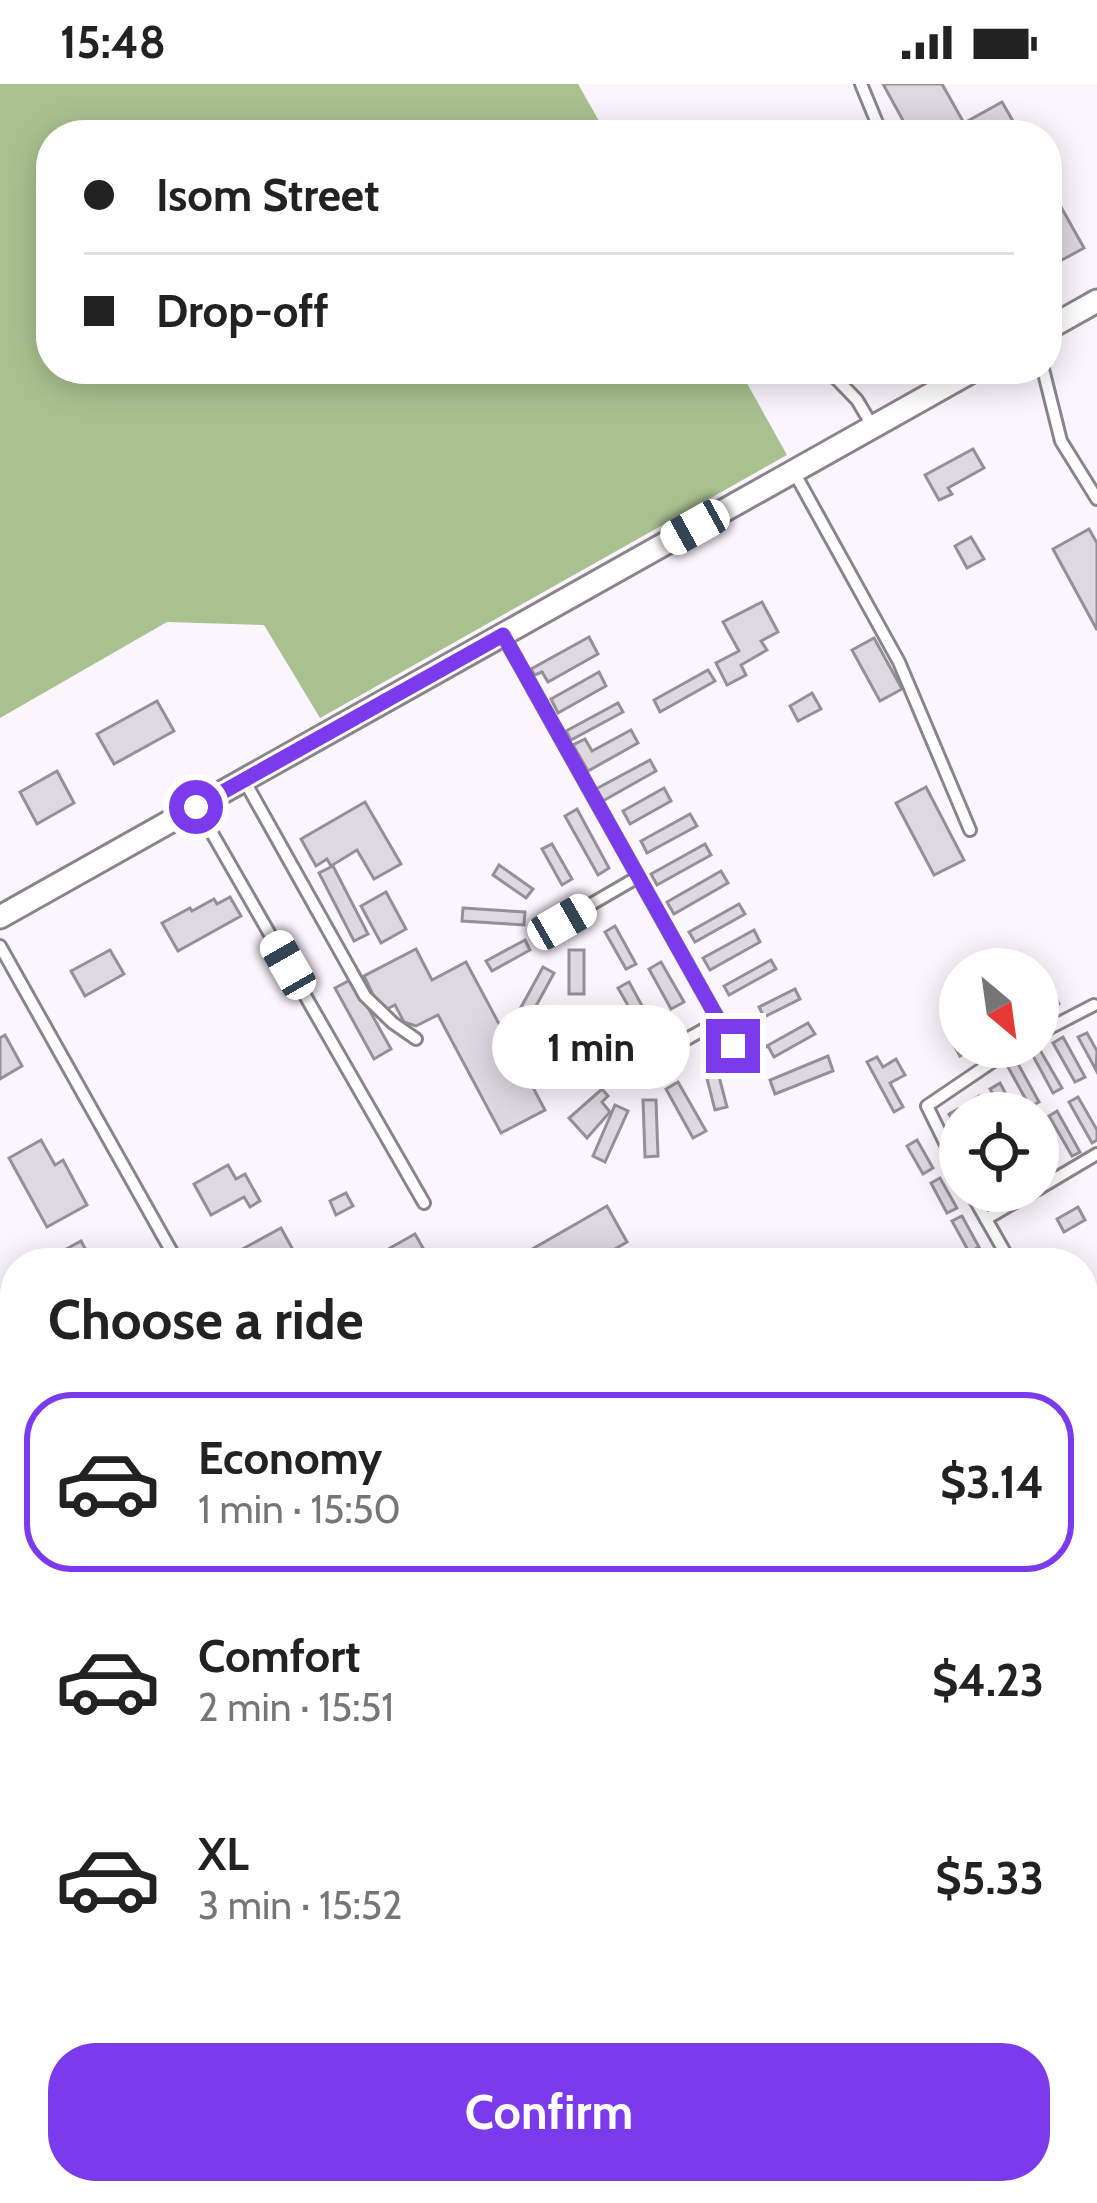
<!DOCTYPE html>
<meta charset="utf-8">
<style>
:root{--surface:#fff;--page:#f6f6f6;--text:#222;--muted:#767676;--line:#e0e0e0;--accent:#7c3aed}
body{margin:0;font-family:Cabin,sans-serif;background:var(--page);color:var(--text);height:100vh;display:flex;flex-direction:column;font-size:45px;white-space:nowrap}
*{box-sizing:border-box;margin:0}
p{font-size:39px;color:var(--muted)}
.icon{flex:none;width:66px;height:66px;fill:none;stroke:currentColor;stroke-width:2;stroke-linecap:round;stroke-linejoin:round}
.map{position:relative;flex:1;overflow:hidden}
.side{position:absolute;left:0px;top:1164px;width:1098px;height:957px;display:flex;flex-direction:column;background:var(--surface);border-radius:48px 48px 0 0;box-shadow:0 6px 30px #0003}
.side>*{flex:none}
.hud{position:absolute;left:36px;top:36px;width:1026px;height:264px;border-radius:48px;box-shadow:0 6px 30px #0003;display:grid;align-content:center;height:264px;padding:0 48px;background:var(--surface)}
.needle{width:78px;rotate:151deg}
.buttons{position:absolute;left:939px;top:864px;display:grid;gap:24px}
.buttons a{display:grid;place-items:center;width:120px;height:120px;border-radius:50%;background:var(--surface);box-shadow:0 6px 30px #0003;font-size:60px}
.end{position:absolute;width:54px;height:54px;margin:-27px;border:15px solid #7c3aed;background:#fff;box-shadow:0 0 0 6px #fff}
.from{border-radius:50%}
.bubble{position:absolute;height:84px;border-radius:42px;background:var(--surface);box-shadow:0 6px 30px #0003;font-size:39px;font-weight:700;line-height:84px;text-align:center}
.car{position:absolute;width:36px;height:72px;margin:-36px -18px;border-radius:15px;box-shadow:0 0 9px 3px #0007;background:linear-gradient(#fff 24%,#345 0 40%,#fff 0 76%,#345 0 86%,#fff 0)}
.hud b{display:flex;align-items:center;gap:42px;height:114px;font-size:45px}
.hud b+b{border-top:3px solid var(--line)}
.hud i{width:30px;height:30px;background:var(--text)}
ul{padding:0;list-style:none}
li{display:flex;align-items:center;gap:36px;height:180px;margin:0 24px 18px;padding:0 24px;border:6px solid transparent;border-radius:48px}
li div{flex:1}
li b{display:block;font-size:45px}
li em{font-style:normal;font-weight:700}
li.on{border-color:var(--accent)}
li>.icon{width:108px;height:108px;stroke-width:1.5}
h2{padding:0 48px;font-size:54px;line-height:144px}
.primary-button{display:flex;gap:24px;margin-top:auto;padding:24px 48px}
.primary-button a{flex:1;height:138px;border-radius:48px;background:var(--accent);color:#fff;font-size:48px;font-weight:700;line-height:138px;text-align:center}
.status{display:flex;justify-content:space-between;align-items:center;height:84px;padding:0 60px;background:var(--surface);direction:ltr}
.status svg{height:33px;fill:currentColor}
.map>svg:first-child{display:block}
</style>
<div class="status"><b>15:48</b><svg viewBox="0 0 49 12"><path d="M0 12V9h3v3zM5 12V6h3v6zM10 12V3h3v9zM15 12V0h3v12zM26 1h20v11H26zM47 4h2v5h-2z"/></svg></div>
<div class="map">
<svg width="1097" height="2119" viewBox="0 0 1097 2119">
<rect width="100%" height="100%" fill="#fbf5fd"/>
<polygon fill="#a9c18f" points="0,0 578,0 607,51 51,51 51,285 739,285 787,371 320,634 264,541 167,538 0,634"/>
<g fill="#ded8e0" stroke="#959097" stroke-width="3">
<polygon points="883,0 942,0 964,39 1002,18 1021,51 911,51"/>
<polygon points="1047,98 1084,164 1049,183 1047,179"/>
<polygon points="973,365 984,384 948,404 952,410 939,416 925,391"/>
<polygon points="1089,445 1097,459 1097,546 1053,465"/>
<polygon points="971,453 984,475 967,484 955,462"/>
<polygon points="762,518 778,548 761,557 767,566 741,581 746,591 727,601 716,579 739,567 723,538"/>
<polygon points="589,553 598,570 548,598 542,588 535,591 531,585"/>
<polygon points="874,554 902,605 880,617 852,566"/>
<polygon points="708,586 715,597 660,628 654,616"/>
<polygon points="599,588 606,602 558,629 551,615"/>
<polygon points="812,609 821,625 798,637 790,622"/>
<polygon points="157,617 174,647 114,680 97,650"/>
<polygon points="618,619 623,628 571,656 566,647"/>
<polygon points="631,646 638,659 588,687 573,661 585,655 592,667"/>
<polygon points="650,676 656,687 601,718 594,706"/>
<polygon points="57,687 74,719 37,740 20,708"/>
<polygon points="926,703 964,776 934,791 896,719"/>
<polygon points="664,704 671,717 630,740 623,727"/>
<polygon points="365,718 401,780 374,795 357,766 331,782 327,775 316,782 301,755"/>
<polygon points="577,725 609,784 598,791 565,732"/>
<polygon points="690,730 697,742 647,769 641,757"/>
<polygon points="552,760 572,795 562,801 542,765"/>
<polygon points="705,760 711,771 657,801 651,790"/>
<polygon points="499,781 533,805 526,814 493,791"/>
<polygon points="333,782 368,850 354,857 319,789"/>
<polygon points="721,787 728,799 674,830 667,818"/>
<polygon points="386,808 406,845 381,859 361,822"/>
<polygon points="230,813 241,832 178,867 162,839 190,824 192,827 214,815 217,820"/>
<polygon points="739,820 745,830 695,858 689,848"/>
<polygon points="463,824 525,828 524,841 462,837"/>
<polygon points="615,842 636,880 626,885 605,848"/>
<polygon points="754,846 760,858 710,886 703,874"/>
<polygon points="525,856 530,866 492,887 486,877"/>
<polygon points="416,865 432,896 466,878 545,1026 501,1049 438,931 416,942 404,938 395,921 387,925 376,917 364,892"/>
<polygon points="110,866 124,890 85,912 71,887"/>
<rect x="569" y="866" width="15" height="44"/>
<polygon points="771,876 776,885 729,911 724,902"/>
<polygon points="661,878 684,918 671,925 649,885"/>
<polygon points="543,883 554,889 530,933 519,927"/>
<polygon points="1043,890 1059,920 1052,924 1038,898"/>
<polygon points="352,895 391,965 374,975 335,904"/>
<polygon points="629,898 657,949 632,963 626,952 641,944 618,904"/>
<polygon points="795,905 800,915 764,933 759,923"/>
<polygon points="581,927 618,962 610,970 573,936"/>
<polygon points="669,929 676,942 662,949 655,937"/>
<polygon points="808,939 815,950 774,973 768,962 757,968 751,958 760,953 765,963"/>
<polygon points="951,942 966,968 960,972 945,945"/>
<polygon points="1087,949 1097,967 1096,986 1078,953"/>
<polygon points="5,951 22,982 0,995 0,954"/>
<polygon points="1063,953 1085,993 1075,998 1053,959"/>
<polygon points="1040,966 1062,1004 1053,1009 1032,970"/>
<polygon points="828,972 833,987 775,1010 770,996"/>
<polygon points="877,973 883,983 896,975 905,991 890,999 903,1023 894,1028 867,978"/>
<polygon points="546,975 593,978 592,992 545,989"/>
<polygon points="1017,978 1039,1018 1030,1023 1008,983"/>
<polygon points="717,985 727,1023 715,1026 705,987"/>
<polygon points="678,998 706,1047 693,1054 666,1005"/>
<polygon points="1000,999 1016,1029 1004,1029 990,1005"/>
<polygon points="602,1005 608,1012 602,1018 610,1028 587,1054 569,1034"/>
<polygon points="979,1012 988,1029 976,1029 969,1018"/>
<polygon points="1078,1013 1097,1046 1097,1056 1092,1059 1069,1018"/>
<polygon points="643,1016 656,1016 658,1072 645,1073"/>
<polygon points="615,1021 628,1027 605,1078 593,1072"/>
<polygon points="958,1025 960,1029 960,1050 949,1030"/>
<polygon points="1057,1027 1080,1068 1072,1072 1049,1032"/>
<polygon points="1038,1042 1053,1069 1044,1074 1038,1062"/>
<polygon points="41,1056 55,1081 63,1076 87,1121 47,1143 9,1074"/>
<polygon points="917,1056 933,1084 923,1090 907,1062"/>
<polygon points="228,1081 236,1095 245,1090 260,1117 250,1123 244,1113 211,1131 194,1100"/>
<polygon points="940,1094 957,1124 947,1129 931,1099"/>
<polygon points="346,1109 353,1122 336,1131 330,1117"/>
<polygon points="607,1122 627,1158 591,1179 508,1179"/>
<polygon points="1078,1123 1085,1136 1064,1148 1057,1135"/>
<polygon points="962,1132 979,1163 969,1168 952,1137"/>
<polygon points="281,1144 298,1175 291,1179 243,1179 237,1168"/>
<polygon points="415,1150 423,1164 398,1178 390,1164"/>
<polygon points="81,1157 93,1179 65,1179 59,1169"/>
<polygon points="15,1304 15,1353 0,1360 0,1312"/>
<polygon points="1086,1336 1092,1346 1097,1343 1097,1382 1091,1385 1083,1371"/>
<polygon points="15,1883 15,1975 0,1984 0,1891"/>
<polygon points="290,2106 312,2106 316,2114 309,2119 280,2119 277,2113"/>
<polygon points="413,2106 456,2106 457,2107 442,2116 443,2119 420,2119"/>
</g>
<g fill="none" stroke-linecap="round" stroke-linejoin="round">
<defs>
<g id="service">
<polyline points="861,0 882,51"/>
<polyline points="827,285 857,316 873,343"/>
<polyline points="1043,285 1061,357 1097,415"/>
<polyline points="794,388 899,578 970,746"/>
<polyline points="503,551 733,962"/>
<polyline points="244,696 365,912 393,939 416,955"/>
<polyline points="197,723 424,1119"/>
<polyline points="562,837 638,793"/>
<polyline points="0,862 178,1179"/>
<polyline points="1038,950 1094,921"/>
<polyline points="635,984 719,937"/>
<polyline points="960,1089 927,1022 1014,963"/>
<polyline points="1038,1105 1097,1070"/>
<polyline points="970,1107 1011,1179"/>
<polyline points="986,1135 1034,1107"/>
<polyline points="1083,1281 1097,1305"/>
<polyline points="0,1847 15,1838"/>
<polyline points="0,2014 15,2005"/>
</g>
<g id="minor">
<polyline points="1047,245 1097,217"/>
<polyline points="0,833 976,285"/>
<polyline points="361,2106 368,2119"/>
</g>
<g id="secondary">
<polyline points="1083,1477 1097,1469"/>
<polyline points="0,2091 15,2082"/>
</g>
</defs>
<use href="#service" stroke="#8a858c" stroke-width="16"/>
<use href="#minor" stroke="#8a858c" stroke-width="27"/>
<use href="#secondary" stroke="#8a858c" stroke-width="36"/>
<use href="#service" stroke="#fff" stroke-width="10"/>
<use href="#minor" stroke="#fff" stroke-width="21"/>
<use href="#secondary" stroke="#fff" stroke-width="30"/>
</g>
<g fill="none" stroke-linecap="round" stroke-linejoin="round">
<polyline stroke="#7c3aed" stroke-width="15" points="196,723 503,551 733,962"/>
</g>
</svg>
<div class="buttons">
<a><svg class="needle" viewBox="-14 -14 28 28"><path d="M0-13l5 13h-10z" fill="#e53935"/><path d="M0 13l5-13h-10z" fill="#767676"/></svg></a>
<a><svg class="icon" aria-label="locate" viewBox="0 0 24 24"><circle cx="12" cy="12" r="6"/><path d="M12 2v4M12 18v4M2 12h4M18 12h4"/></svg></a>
</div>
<i class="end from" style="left:196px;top:723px"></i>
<i class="end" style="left:733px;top:962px"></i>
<div class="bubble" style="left:492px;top:921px;width:198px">1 min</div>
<i class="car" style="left:695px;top:443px;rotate:241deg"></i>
<i class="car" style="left:562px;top:838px;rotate:60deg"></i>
<i class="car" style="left:288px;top:881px;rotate:330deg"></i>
<div class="hud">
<b><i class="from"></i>Isom Street</b>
<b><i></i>Drop-off</b>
</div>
<section class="side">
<h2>Choose a ride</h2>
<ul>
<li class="on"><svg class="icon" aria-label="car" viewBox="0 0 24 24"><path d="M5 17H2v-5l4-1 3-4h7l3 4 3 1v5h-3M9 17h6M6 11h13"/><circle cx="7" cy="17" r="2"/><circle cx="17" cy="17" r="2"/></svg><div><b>Economy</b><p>1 min · 15:50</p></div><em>$3.14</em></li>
<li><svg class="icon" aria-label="car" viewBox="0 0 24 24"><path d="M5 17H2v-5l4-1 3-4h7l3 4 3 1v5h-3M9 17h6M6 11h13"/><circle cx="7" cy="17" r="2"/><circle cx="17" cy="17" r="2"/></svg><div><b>Comfort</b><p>2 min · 15:51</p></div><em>$4.23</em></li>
<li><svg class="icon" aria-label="car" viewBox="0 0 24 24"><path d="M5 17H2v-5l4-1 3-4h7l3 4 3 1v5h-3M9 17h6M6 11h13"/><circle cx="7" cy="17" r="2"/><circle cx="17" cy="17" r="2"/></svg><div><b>XL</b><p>3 min · 15:52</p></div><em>$5.33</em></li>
</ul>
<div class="primary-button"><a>Confirm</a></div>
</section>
</div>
